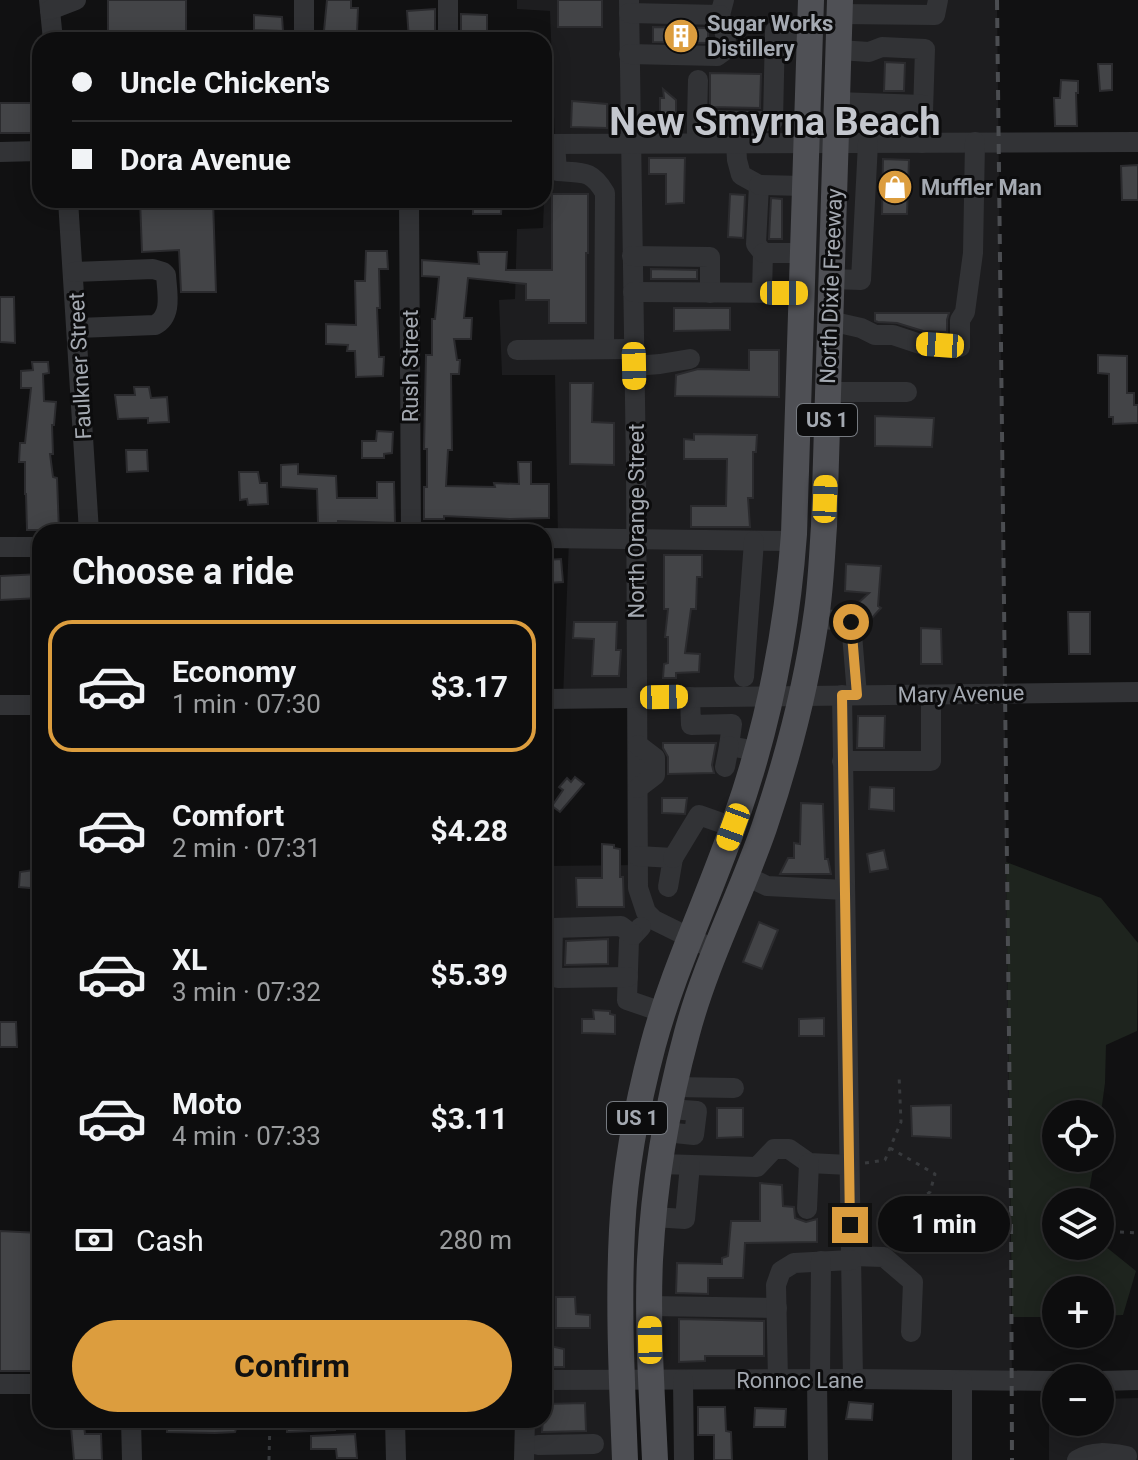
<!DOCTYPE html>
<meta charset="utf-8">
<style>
:root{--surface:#0d0d0e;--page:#161617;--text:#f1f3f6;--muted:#9a9c9e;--line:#2d2d2e;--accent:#dc9d3e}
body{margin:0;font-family:Roboto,sans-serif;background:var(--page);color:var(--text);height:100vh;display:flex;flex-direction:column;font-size:30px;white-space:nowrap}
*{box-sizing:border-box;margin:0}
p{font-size:26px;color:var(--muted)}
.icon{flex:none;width:44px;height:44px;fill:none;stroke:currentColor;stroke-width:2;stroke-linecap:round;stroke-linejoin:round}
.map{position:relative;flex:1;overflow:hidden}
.sheet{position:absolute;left:32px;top:524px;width:520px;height:904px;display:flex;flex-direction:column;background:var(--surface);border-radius:24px;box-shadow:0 4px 20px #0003,0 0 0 2px var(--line)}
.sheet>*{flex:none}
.top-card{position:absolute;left:32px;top:32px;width:520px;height:176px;border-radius:24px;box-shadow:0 4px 20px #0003,0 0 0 2px var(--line);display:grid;align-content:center;height:176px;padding:0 40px;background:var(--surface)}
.buttons{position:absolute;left:1042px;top:1100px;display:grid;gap:16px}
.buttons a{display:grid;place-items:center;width:72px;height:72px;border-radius:50%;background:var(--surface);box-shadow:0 4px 20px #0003,0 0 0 2px var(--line);font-size:40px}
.end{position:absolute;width:36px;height:36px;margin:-18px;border:10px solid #dc9d3e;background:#111;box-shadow:0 0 0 4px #111}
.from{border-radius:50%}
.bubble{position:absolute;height:56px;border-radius:28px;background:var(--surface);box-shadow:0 4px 20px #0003,0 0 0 2px var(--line);font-size:26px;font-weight:700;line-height:56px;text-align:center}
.car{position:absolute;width:24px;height:48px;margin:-24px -12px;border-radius:10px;box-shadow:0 0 6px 2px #0007;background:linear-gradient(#f5c518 24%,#345 0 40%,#f5c518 0 76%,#345 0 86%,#f5c518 0)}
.top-card b{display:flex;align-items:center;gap:28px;height:76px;font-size:30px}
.top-card b+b{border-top:2px solid var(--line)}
.top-card i{width:20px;height:20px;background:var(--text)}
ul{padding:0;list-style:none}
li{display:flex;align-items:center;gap:24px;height:132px;margin:0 16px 12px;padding:0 24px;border:4px solid transparent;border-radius:24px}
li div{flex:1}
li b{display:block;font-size:30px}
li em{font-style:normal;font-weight:700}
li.current{border-color:var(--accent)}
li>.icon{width:72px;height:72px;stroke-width:1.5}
h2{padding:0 40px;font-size:36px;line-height:96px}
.pay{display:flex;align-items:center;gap:20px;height:88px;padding:0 40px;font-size:30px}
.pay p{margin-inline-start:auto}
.button{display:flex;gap:16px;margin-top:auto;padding:16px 40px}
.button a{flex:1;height:92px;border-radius:48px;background:var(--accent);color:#111;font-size:32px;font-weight:700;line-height:92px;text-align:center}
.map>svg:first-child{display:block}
</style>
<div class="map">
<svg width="1138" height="1460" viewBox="0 0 1138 1460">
<rect width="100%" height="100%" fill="#111112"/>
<g fill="#1d1d1f">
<polygon points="517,0 997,0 1012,1382 622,1380 625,1460 524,1460 525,1420 544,1420 544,866 638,865 638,698 563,699 569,538 558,538 555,375 502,375 499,300 515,299 517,229 543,228 546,144 555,143 550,11 517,9"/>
<polygon points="1138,1398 1138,1460 1049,1460 1049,1400 1056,1400 1056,1422 1100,1422 1100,1399"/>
</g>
<polygon fill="#1e241e" points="1006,862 1101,898 1138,943 1137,1031 1106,1045 1105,1083 1100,1120 1100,1114 1056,1114 1056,1158 1095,1158 1087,1202 1056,1202 1056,1246 1100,1246 1100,1242 1136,1271 1123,1315 1100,1316 1100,1290 1056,1290 1056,1317 1012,1317"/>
<g fill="#434447" stroke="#2b2b2e" stroke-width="2">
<rect x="108" y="0" width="78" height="40"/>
<polygon points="327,0 351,0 351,8 358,8 357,32 324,31"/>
<rect x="558" y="0" width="44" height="27"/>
<polygon points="435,9 435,40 409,40 407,11"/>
<polygon points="461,14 487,15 487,33 461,32"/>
<polygon points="254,15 282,17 283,31 254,30"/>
<polygon points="653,27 708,28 708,43 653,42"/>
<polygon points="885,62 905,63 904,91 884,91"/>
<polygon points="1098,64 1112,64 1112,90 1100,91"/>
<polygon points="710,73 761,74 760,108 710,107"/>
<polygon points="1061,80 1078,81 1078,93 1076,93 1077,126 1055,126 1054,98 1060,98"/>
<polygon points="663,89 676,100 676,117 660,117 660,98 664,98"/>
<polygon points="572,101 607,104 607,128 571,127"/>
<rect x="0" y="103" width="40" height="30"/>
<polygon points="649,158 685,158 684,203 666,204 666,174 649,174"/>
<polygon points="883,159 909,160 907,214 882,214"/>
<polygon points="1138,165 1138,200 1122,200 1121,166"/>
<polygon points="552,194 588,194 588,253 586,253 586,323 549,323 549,300 526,300 526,284 468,278 464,318 472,318 471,339 454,339 457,360 460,360 459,374 451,374 452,450 448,450 446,486 495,487 494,483 519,484 518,462 531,462 531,484 549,484 549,518 510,519 444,516 444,519 424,519 424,487 427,487 427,449 424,449 426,355 432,355 432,319 435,319 439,277 422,276 422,260 479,264 478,252 507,252 506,270 552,270"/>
<polygon points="730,194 745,195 743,238 728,237"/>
<polygon points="771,198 782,199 782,239 769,239"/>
<polygon points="140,200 213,200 216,292 181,292 179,250 142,252"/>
<polygon points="473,200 502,200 501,214 473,214"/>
<polygon points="366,251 387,251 388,269 379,269 380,308 377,308 379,357 384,357 383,376 356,377 355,351 347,351 348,345 326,344 326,324 356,325 355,281 365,281"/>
<polygon points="651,269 697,270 697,279 651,279"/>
<polygon points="0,297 14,297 15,343 0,342"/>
<polygon points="674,308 730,308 730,330 674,331"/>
<polygon points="875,313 949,313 947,320 947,332 923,331 897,323 878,322 875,321"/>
<polygon points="749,350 779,350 779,397 675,396 676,375 698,369 749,370"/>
<polygon points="1098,355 1127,356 1127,393 1134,393 1134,405 1138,405 1138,423 1113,424 1113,417 1109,417 1109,374 1098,373"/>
<polygon points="32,362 48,362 49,373 43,374 44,401 56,402 54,425 52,425 53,454 50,454 53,477 57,478 59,532 45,532 45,530 27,530 26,494 25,494 25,462 19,462 20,443 25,443 31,388 21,388 21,371 33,370"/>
<polygon points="570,383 593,383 592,422 614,423 614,465 570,464"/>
<polygon points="134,387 149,387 151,398 167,397 169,422 148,423 148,418 118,419 115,395 135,395"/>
<polygon points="875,416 934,418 932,447 875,446"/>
<polygon points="377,431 393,432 392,453 384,454 384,458 362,458 362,441 376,441"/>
<polygon points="694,434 757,435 756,452 753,452 753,498 748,498 750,527 691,527 691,506 726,506 727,459 684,459 684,439 694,440"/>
<polygon points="126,450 147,450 148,471 127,472"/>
<polygon points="298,464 298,474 336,476 337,498 377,498 377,482 394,482 395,523 338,521 338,523 318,523 317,489 281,487 281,465"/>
<polygon points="239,472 258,472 260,483 267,483 268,504 248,505 247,499 240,500"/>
<polygon points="664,555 702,555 702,577 697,577 696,609 691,609 685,653 700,654 699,672 676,673 676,678 663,678 664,664 668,663 668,637 665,637 668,609 664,609"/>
<polygon points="561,559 563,582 548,583 546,560"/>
<polygon points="846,564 881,566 878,606 881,608 870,620 856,605 869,593 845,591"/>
<polygon points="40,574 40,598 0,600 0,576"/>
<polygon points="1068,612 1090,612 1090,654 1069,654"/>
<polygon points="574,622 617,622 616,650 621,650 619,676 592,676 594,639 573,638"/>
<polygon points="921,628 941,629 942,664 921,664"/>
<polygon points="858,716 885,716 884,748 857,748"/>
<polygon points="663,743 716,743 712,765 714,773 668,774 668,757 663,748"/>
<polygon points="575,777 584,784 560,812 552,806 563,790 559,787 567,778 571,782"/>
<polygon points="870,787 894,788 894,811 869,809"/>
<polygon points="662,798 687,798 685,814 662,813"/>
<polygon points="801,803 823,804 825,859 828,859 831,874 780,874 788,858 794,858 794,843 800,844"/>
<polygon points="602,844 614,845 614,848 620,849 620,877 623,877 624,907 577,907 576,878 602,878"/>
<polygon points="884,850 888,869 870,872 867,854"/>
<polygon points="40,869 40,889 19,887 20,872"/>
<polygon points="759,922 778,930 762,969 743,962"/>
<polygon points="608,939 608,964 565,965 566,941"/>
<polygon points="593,1010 610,1011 610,1014 615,1015 615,1034 582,1033 582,1019 594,1019"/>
<polygon points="824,1018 824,1036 799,1036 799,1019"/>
<polygon points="0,1022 16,1022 17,1047 0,1047"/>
<polygon points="951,1105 951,1138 912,1136 911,1106"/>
<polygon points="717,1108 743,1108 743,1137 717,1138"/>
<polygon points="760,1183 782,1185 783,1206 794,1207 795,1218 806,1222 817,1219 817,1242 745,1243 743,1278 708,1278 708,1294 676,1293 677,1263 722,1264 722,1258 728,1256 731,1221 760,1221"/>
<polygon points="929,1214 957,1216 955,1249 927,1249"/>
<polygon points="0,1231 40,1233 40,1371 0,1371"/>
<polygon points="556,1297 575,1297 576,1314 590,1315 590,1328 556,1328"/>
<polygon points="679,1319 764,1321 764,1356 705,1356 705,1361 679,1362"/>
<polygon points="546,1345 564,1349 564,1367 545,1367"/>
<polygon points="849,1402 873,1404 872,1420 846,1419"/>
<polygon points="585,1403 586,1431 542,1432 544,1404"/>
<polygon points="698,1407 725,1407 726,1431 731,1432 732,1460 714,1460 714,1435 698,1435"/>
<polygon points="755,1408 786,1409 785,1427 754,1427"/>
<polygon points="167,1420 239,1420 235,1432 215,1433 167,1432"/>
<polygon points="287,1420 335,1420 335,1430 287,1432"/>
<polygon points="84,1426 85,1434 101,1434 102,1460 74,1460 71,1427"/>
<polygon points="355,1434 357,1458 337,1458 336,1449 311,1449 311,1436"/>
</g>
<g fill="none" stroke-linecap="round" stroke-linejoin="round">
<g stroke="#383a3d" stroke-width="3" stroke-dasharray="4 6" stroke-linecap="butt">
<polyline points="890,1148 935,1174 930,1192 919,1200"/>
<polyline points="865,1163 885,1160 901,1122 899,1075"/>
<polyline points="1100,1231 1138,1233"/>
<polyline points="269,1460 270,1420"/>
</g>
<g stroke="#323336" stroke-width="20">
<polyline points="49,0 53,40"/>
<polyline points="304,0 304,40"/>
<polyline points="448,0 448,40"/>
<polyline points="629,0 636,467 638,888 646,912 654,920 715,950"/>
<polyline points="50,10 76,0"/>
<polyline points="629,13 720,15 724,0"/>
<polyline points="840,14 935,15 938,0"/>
<polyline points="839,50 869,52 882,47 925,49 922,143"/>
<polyline points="629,54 717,56 724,51 726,38 720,15"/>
<polyline points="836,102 923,105"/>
<polyline points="697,120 698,80"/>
<polyline points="697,143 697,120 773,121 775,31 810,32"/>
<polyline points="736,143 737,160 741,175 759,185 756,244 763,253 762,293"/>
<polyline points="544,144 1138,142"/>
<path d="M 555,144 L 557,171 C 582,173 591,169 605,193 L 604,349"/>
<polyline points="0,152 40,151"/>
<polyline points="759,185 804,186"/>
<polyline points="68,200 89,532"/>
<polyline points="409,200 411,532"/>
<polyline points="763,253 802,253"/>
<polyline points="632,256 710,257 710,293"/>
<path d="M 74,272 L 153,269 L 163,272 L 166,275 C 167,292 173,316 155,325 L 78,328"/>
<polyline points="831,279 861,280 868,143"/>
<polyline points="633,292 801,293"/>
<polyline points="830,321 861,328 875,335 893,335 920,344 960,347 960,320 965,312 973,253 975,142"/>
<polyline points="517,350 634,349"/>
<polyline points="634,366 660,364 690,359"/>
<polyline points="828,392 907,392"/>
<polyline points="544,538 793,541"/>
<polyline points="0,547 40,547"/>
<polyline points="816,618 851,622 857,695"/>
<polyline points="744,677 754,541"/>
<polyline points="842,695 853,1379"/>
<polyline points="690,697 691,725 732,724 729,746 757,751"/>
<polyline points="544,699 1138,692"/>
<polyline points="0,705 40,705"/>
<polyline points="842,761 931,761 931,695"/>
<polyline points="725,767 729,746"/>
<polyline points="638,788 655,775 655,758 638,745"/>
<polyline points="638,856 673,858 668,887"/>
<polyline points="673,858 699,815 733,827"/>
<polyline points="746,876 767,886 845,890"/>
<polyline points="641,927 629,940 627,1000 662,1012"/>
<polyline points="628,977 558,978 552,973 553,928 621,926 633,935"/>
<polyline points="674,1087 734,1088"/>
<polyline points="665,1132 694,1135 697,1111 669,1109"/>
<polyline points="660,1164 757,1167 774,1149 789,1149 809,1163 849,1165"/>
<polyline points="807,1209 809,1163"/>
<polyline points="653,1217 685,1219 690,1165"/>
<polyline points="851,1256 884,1257 913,1282 911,1332"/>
<polyline points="649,1306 777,1308"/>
<polyline points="544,1380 853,1379 1056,1381"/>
<polyline points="683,1380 684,1460"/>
<polyline points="778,1380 776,1285 781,1271 794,1263 851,1260"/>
<polyline points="817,1380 818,1460"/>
<polyline points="820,1380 821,1261"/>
<polyline points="962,1381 962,1460"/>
<polyline points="1100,1381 1138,1380"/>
<polyline points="0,1384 40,1384"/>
<polyline points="131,1420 132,1460"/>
<polyline points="395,1420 396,1460"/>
<polyline points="538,1445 594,1444"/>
<polyline points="524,1460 525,1420"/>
<path d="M 1077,1460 C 1093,1450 1109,1453 1127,1456"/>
</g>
<g stroke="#4f5055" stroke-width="26">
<path d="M 625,1460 C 622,1383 618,1307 622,1230 C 625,1168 637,1105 653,1045 C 674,967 710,895 736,818 C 768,727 787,631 794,534 L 811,0"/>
<path d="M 655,1460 C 652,1394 647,1326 650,1260 C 654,1183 667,1107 687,1033 C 706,962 740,897 764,828 C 788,757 807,685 817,611 C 821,583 822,554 824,526 L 840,0"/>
</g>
<polyline stroke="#4b4d51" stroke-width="4" stroke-dasharray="10 8" stroke-linecap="butt" points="997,0 1011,1208 1012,1460"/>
</g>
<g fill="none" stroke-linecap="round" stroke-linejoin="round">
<polyline stroke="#dc9d3e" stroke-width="10" points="850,1225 842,695 857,695 851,622"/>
</g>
<defs>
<symbol id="building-disc" viewBox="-11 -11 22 22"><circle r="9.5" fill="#dc9d3e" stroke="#0c0c0d"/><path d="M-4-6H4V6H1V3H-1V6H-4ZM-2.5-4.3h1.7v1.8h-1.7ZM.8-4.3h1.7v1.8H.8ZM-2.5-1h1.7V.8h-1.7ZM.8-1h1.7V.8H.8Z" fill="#fff"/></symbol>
<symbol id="shop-disc" viewBox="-11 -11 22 22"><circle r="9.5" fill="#dc9d3e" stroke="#0c0c0d"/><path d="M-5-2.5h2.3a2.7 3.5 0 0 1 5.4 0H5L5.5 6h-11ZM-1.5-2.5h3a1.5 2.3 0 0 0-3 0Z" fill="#fff"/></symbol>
</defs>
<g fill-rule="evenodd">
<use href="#building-disc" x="661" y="16" width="40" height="40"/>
<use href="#shop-disc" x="875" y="167" width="40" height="40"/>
</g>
<g text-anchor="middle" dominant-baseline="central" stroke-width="6" stroke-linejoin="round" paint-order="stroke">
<g fill="#0c0c0d" stroke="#767a80" stroke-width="2">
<rect x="797" y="404" width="60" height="32" rx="6"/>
<rect x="607" y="1102" width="60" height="32" rx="6"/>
</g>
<g font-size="20" font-weight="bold" fill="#a4a9b1">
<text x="827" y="420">US 1</text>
<text x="637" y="1118">US 1</text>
</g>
<g font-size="22" font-weight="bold" fill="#a4a9b1" stroke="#0c0c0d" text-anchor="start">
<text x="707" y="23">Sugar Works<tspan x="707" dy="25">Distillery</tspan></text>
<text x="921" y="187">Muffler Man</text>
</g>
<g font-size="22" fill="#a4a9b1" stroke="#0c0c0d">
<text transform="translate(831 286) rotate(-88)">North Dixie Freeway</text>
<text transform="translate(80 366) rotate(-93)">Faulkner Street</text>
<text transform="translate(410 366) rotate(-90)">Rush Street</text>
<text transform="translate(636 521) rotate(-90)">North Orange Street</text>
<text transform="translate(961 694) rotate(-1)">Mary Avenue</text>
<text x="800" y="1380">Ronnoc Lane</text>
</g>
<g font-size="38" font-weight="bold" fill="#c4c7ce" stroke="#0c0c0d">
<text x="775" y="122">New Smyrna Beach</text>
</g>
</g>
</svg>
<div class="buttons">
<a><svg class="icon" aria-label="locate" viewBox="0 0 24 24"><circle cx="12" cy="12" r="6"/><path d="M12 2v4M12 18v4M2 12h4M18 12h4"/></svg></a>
<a><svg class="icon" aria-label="layers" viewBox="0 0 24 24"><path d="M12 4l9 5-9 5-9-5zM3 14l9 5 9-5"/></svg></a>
<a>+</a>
<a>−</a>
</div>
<i class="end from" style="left:851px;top:622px"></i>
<i class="end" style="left:850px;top:1225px"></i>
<div class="bubble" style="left:878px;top:1196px;width:132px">1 min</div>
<i class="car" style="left:784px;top:293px;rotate:90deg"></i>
<i class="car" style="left:940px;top:345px;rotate:274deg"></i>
<i class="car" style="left:634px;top:366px;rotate:179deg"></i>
<i class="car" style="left:825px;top:499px;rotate:2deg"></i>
<i class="car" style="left:664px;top:697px;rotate:89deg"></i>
<i class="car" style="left:733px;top:827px;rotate:200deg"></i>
<i class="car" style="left:650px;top:1340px;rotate:359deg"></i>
<div class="top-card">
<b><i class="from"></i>Uncle Chicken's</b>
<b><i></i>Dora Avenue</b>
</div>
<section class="sheet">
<h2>Choose a ride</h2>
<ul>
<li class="current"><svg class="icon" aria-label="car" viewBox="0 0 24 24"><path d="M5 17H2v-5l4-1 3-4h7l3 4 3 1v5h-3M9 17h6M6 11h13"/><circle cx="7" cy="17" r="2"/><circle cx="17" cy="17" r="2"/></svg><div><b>Economy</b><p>1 min · 07:30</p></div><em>$3.17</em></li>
<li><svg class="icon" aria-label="car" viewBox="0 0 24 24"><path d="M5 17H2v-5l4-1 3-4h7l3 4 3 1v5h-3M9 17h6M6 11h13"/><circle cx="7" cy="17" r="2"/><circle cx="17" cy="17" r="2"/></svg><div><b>Comfort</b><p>2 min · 07:31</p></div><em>$4.28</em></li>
<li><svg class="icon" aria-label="car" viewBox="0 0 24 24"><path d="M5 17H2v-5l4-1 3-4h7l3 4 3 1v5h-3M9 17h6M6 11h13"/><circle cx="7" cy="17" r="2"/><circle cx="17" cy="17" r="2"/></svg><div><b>XL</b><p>3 min · 07:32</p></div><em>$5.39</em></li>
<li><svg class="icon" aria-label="car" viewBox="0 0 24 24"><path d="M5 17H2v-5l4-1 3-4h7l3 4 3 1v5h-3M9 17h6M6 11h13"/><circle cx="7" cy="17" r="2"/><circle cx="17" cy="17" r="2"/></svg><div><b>Moto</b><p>4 min · 07:33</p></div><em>$3.11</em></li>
</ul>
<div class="pay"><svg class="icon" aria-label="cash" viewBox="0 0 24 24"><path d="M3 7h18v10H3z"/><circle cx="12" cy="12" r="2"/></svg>Cash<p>280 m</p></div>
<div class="button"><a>Confirm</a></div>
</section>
</div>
